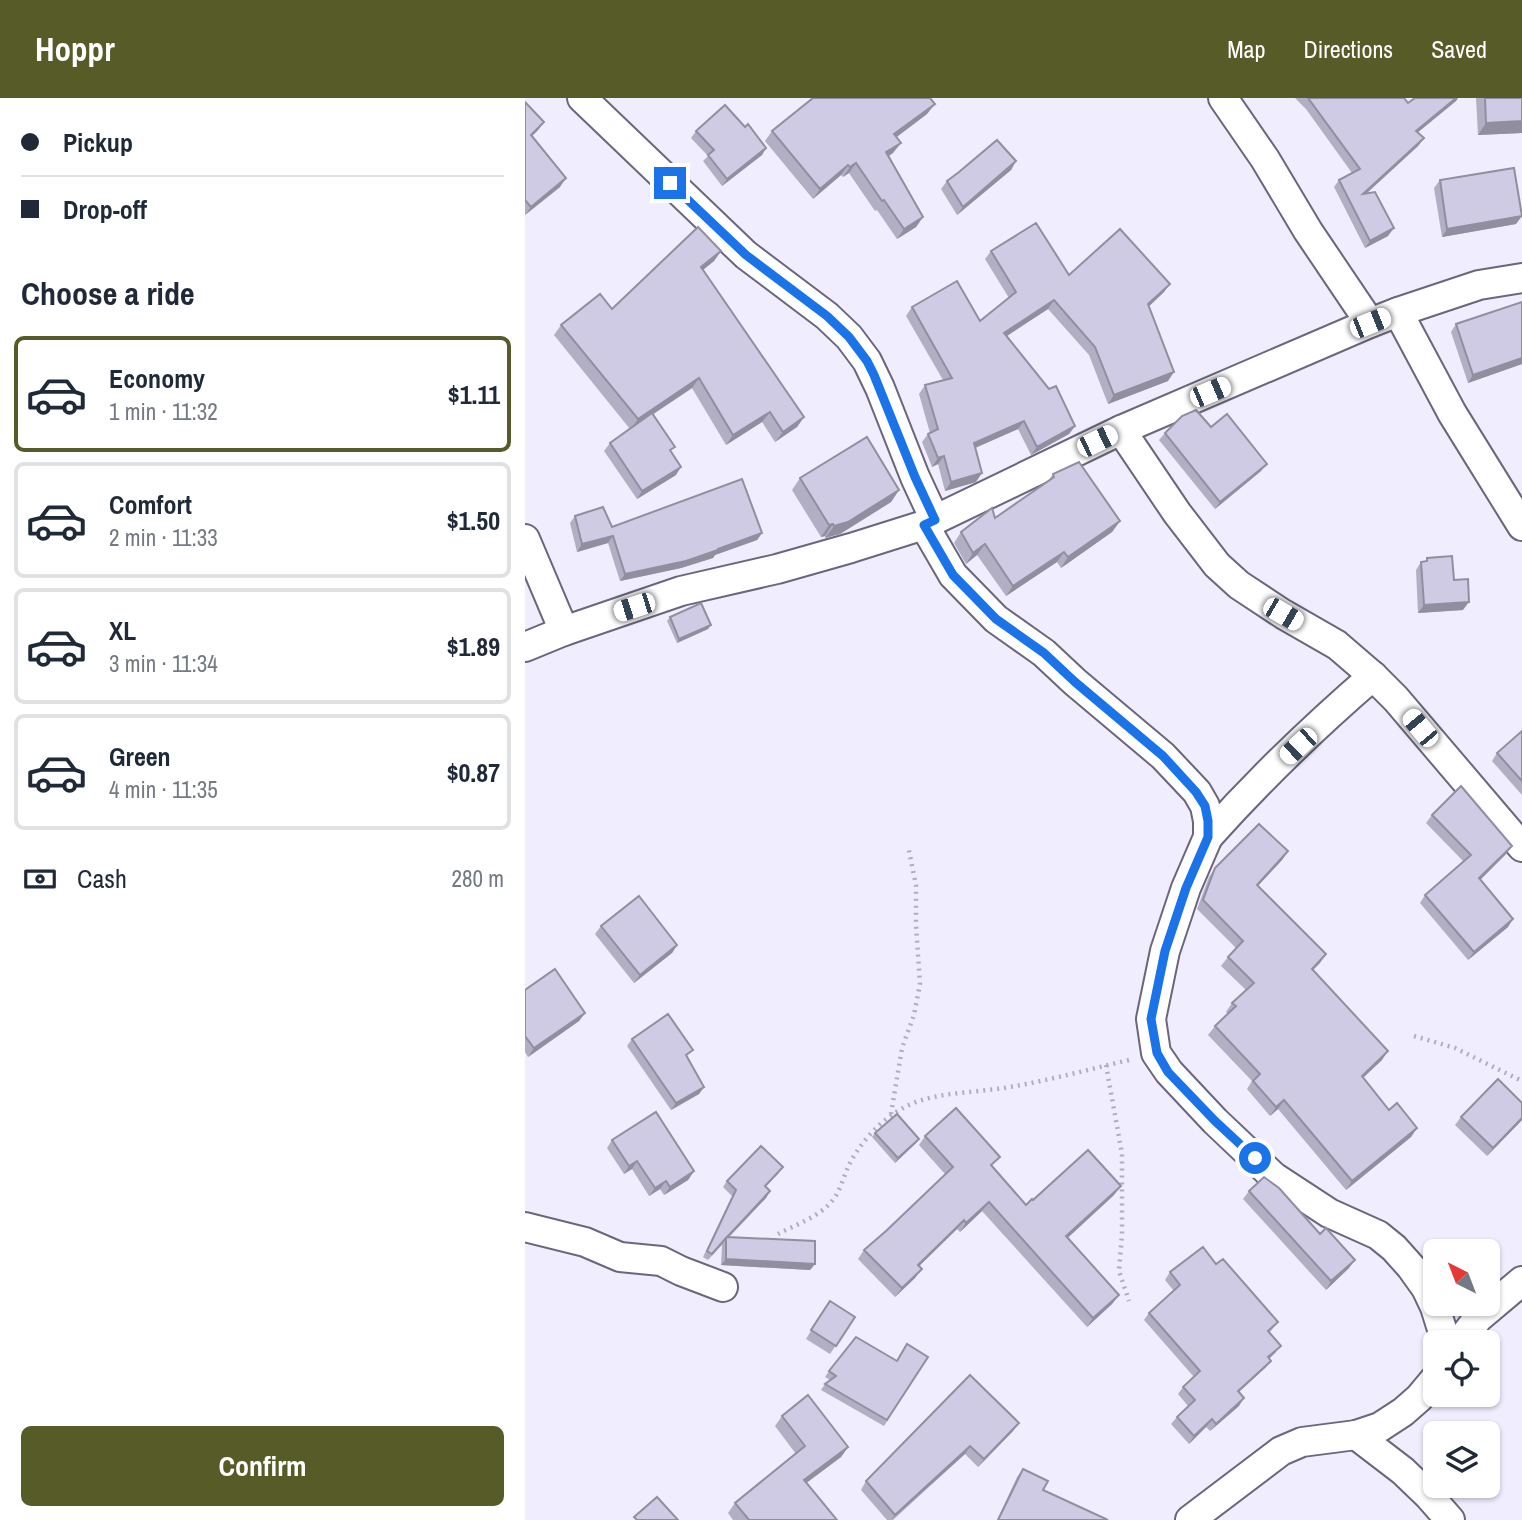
<!DOCTYPE html>
<meta charset="utf-8">
<style>
:root{--surface:#fff;--page:#f2f2f3;--text:#1f2937;--muted:#747a83;--line:#e0e1e3;--accent:#575b28}
body{margin:0;font-family:"Archivo Narrow",sans-serif;background:var(--page);color:var(--text);height:100vh;display:flex;flex-direction:column;font-size:26px;white-space:nowrap}
*{box-sizing:border-box;margin:0}
p{font-size:23px;color:var(--muted)}
.icon{flex:none;width:38px;height:38px;fill:none;stroke:currentColor;stroke-width:2;stroke-linecap:round;stroke-linejoin:round}
.map{position:relative;flex:1;overflow:hidden}
.sheet{display:flex;flex-direction:column;background:var(--surface);width:525px}
.sheet>*{flex:none}
.banner{display:grid;align-content:center;height:154px;padding:0 21px;background:var(--surface)}
.needle{width:46px;rotate:318deg}
.fabs{position:absolute;left:898px;top:1141px;display:grid;gap:14px}
.fabs a{display:grid;place-items:center;width:77px;height:77px;border-radius:10px;background:var(--surface);box-shadow:0 2px 5px #0004;font-size:35px}
.end{position:absolute;width:32px;height:32px;margin:-16px;border:9px solid #1a73e8;background:#fff;box-shadow:0 0 0 4px #fff}
.from{border-radius:50%}
.car{position:absolute;width:21px;height:42px;margin:-21px -10px;border-radius:9px;box-shadow:0 0 5px 2px #0007;background:linear-gradient(#fff 24%,#345 0 40%,#fff 0 76%,#345 0 86%,#fff 0)}
.banner b{display:flex;align-items:center;gap:24px;height:66px;font-size:26px}
.banner b+b{border-top:2px solid var(--line)}
.banner i{width:18px;height:18px;background:var(--text)}
ul{padding:0;list-style:none}
li{display:flex;align-items:center;gap:21px;height:116px;margin:0 14px 10px;padding:0 7px;border:4px solid var(--line);border-radius:10px}
li div{flex:1}
li b{display:block;font-size:26px}
li em{font-style:normal;font-weight:800}
li.current{border-color:var(--accent)}
li>.icon{width:63px;height:63px;stroke-width:1.5}
h2{padding:0 21px;font-size:32px;line-height:84px}
.pay{display:flex;align-items:center;gap:18px;height:77px;padding:0 21px;font-size:26px}
.pay p{margin-inline-start:auto}
.primary-button{display:flex;gap:14px;margin-top:auto;padding:14px 21px}
.primary-button a{flex:1;height:80px;border-radius:10px;background:var(--accent);color:#fff;font-size:28px;font-weight:800;line-height:80px;text-align:center}
header{display:flex;align-items:center;gap:42px;box-sizing:border-box;height:98px;padding:0 35px;background:var(--accent);color:#fff}
header strong{font-size:33px}
nav{display:flex;gap:38px;margin-inline-start:auto;font-size:24px}
main{display:flex;flex:1;min-height:0}
.map>svg:first-child{display:block}
</style>
<header>
<strong>Hoppr</strong>
<nav><a>Map</a><a>Directions</a><a>Saved</a></nav>
</header>
<main>
<section class="sheet">
<div class="banner">
<b><i class="from"></i>Pickup</b>
<b><i></i>Drop-off</b>
</div>
<h2>Choose a ride</h2>
<ul>
<li class="current"><svg class="icon" aria-label="car" viewBox="0 0 24 24"><path d="M5 17H2v-5l4-1 3-4h7l3 4 3 1v5h-3M9 17h6M6 11h13"/><circle cx="7" cy="17" r="2"/><circle cx="17" cy="17" r="2"/></svg><div><b>Economy</b><p>1 min · 11:32</p></div><em>$1.11</em></li>
<li><svg class="icon" aria-label="car" viewBox="0 0 24 24"><path d="M5 17H2v-5l4-1 3-4h7l3 4 3 1v5h-3M9 17h6M6 11h13"/><circle cx="7" cy="17" r="2"/><circle cx="17" cy="17" r="2"/></svg><div><b>Comfort</b><p>2 min · 11:33</p></div><em>$1.50</em></li>
<li><svg class="icon" aria-label="car" viewBox="0 0 24 24"><path d="M5 17H2v-5l4-1 3-4h7l3 4 3 1v5h-3M9 17h6M6 11h13"/><circle cx="7" cy="17" r="2"/><circle cx="17" cy="17" r="2"/></svg><div><b>XL</b><p>3 min · 11:34</p></div><em>$1.89</em></li>
<li><svg class="icon" aria-label="car" viewBox="0 0 24 24"><path d="M5 17H2v-5l4-1 3-4h7l3 4 3 1v5h-3M9 17h6M6 11h13"/><circle cx="7" cy="17" r="2"/><circle cx="17" cy="17" r="2"/></svg><div><b>Green</b><p>4 min · 11:35</p></div><em>$0.87</em></li>
</ul>
<div class="pay"><svg class="icon" aria-label="cash" viewBox="0 0 24 24"><path d="M3 7h18v10H3z"/><circle cx="12" cy="12" r="2"/></svg>Cash<p>280 m</p></div>
<div class="primary-button"><a>Confirm</a></div>
</section>
<div class="map">
<svg width="997" height="1422" viewBox="0 0 997 1422">
<rect width="100%" height="100%" fill="#f0edfe"/>
<g fill="none" stroke-linecap="round" stroke-linejoin="round">
<defs>
<g id="minor">
<polyline points="57,0 221,157 302,218 324,239 342,263 355,290 390,379 410,422"/>
<polyline points="698,0 740,61 783,133 845,225"/>
<polyline points="873,214 927,315 997,428"/>
<polyline points="596,332 652,415 692,467 714,487 758,516 812,547 848,578 871,601 997,749"/>
<polyline points="399,427 428,477 471,521 519,555 550,584 638,658 672,694 680,708 683,723 683,739 661,790 640,853 626,921 631,955 644,974 690,1023 749,1079 804,1115 853,1137 869,1150 886,1169 901,1190 910,1209 921,1244"/>
<polyline points="0,441 39,533"/>
<polyline points="0,549 39,533 156,493 252,471 326,450 399,427 596,332 845,225 873,214 954,187 997,180"/>
<path d="M 683,739 C 734,682 790,628 848,578"/>
<polyline points="0,1129 60,1144 95,1159 136,1163 156,1173 198,1189"/>
<polyline points="935,1244 953,1220 997,1183"/>
<polyline points="831,1337 878,1373 904,1398 925,1422"/>
<polyline points="665,1422 756,1353 777,1344 831,1337 855,1329 878,1314 894,1300 910,1281"/>
</g>
</defs>
<use href="#minor" stroke="#69667d" stroke-width="32"/>
<g stroke="#b0aebd" stroke-width="4.5" stroke-dasharray="2 5" stroke-linecap="butt">
<polyline points="889,938 930,950 997,983"/>
<polyline points="581,967 597,1056 597,1136 594,1173 604,1203"/>
<polyline points="366,1016 377,950 389,917 395,886 391,827 391,787 383,748"/>
<path d="M 253,1136 C 270,1127 294,1119 307,1103 C 315,1094 318,1080 323,1069 C 332,1050 349,1029 367,1017 C 399,993 441,996 479,990 C 521,983 562,972 604,962"/>
</g>
<use href="#minor" stroke="#fff" stroke-width="28"/>
</g>
<g fill="#b2afc5">
<polygon points="770,0 879,0 883,5 890,0 933,0 931,3 893,34 899,40 893,48 842,95 863,138 840,150 809,89 814,82 827,75 781,11"/>
<polygon points="951,0 997,0 997,35 953,37"/>
<polygon points="0,4 19,24 13,32 7,38 35,89 0,117"/>
<polygon points="402,16 372,39 368,55 364,58 398,119 391,129 372,141 352,112 350,113 324,75 318,79 316,77 288,101 240,43 247,33"/>
<polygon points="220,29 241,50 237,57 197,88 178,63 183,58 166,40 171,33"/>
<polygon points="491,63 486,72 432,117 416,91 422,83 434,74"/>
<polygon points="915,82 991,126 917,139 909,90"/>
<polygon points="196,153 189,163 178,172 279,319 272,329 250,344 237,324 201,347 167,290 128,316 146,354 151,377 112,401 79,353 85,345 105,331 29,237 36,227 87,211"/>
<polygon points="466,153 544,177 639,194 624,208 643,283 583,306 564,257 523,211 481,238 550,328 544,336 506,357 493,331 450,350 451,384 420,393 413,366 407,369 397,344 403,336 405,335 394,296 400,287 418,282 381,218 387,209 455,223 484,200 460,161"/>
<polygon points="931,226 997,266 943,285 926,234"/>
<polygon points="686,329 736,373 690,411 634,342 640,335"/>
<polygon points="528,376 595,423 587,434 536,470 532,464 481,498 452,457 441,466 429,445 436,434 470,420 523,383"/>
<polygon points="275,380 374,392 366,404 315,436 300,440 300,438 296,439 267,392"/>
<polygon points="50,418 87,429 237,435 232,442 190,457 188,460 156,470 95,483 83,445 52,454 45,425"/>
<polygon points="902,460 929,482 938,512 893,515 891,472 896,464 900,464"/>
<polygon points="145,519 186,527 183,531 152,545 142,523"/>
<polygon points="997,633 997,697 967,663 972,655"/>
<polygon points="907,717 981,756 955,782 983,829 943,862 895,805 900,797 939,764 901,725"/>
<polygon points="763,753 757,762 733,788 801,856 788,872 857,962 838,980 864,1012 892,1030 886,1039 821,1092 753,1011 745,1018 722,991 727,983 683,937 690,928 703,916 701,914 707,905 721,892 696,868 703,859 711,850 672,811 684,779 690,770"/>
<polygon points="76,828 152,847 147,855 109,885 70,836"/>
<polygon points="0,892 60,915 54,923 3,959 0,954"/>
<polygon points="107,941 162,960 179,989 174,996 146,1012 102,948"/>
<polygon points="936,1019 997,1022 962,1058 930,1027"/>
<polygon points="350,1035 391,1045 370,1065 347,1039"/>
<polygon points="400,1038 468,1069 501,1107 508,1102 589,1097 542,1140 594,1197 587,1206 562,1229 457,1113 435,1134 432,1131 394,1168 390,1180 370,1199 333,1161 339,1152 361,1133 420,1076 394,1047"/>
<polygon points="87,1042 169,1073 163,1082 139,1097 135,1091 124,1098 107,1071 99,1076 82,1050"/>
<polygon points="254,1075 240,1089 245,1093 241,1100 204,1139 290,1166 285,1172 196,1167 197,1147 183,1162 178,1159 207,1098 198,1089 202,1083"/>
<polygon points="724,1093 824,1170 801,1192 718,1101"/>
<polygon points="691,1166 753,1224 745,1234 750,1255 744,1261 746,1263 740,1270 714,1294 714,1308 685,1333 681,1329 664,1346 646,1326 652,1319 663,1308 653,1296 658,1289 669,1279 619,1222 624,1215 649,1193 640,1182 645,1174"/>
<polygon points="299,1211 330,1219 305,1256 281,1241"/>
<polygon points="403,1259 359,1328 296,1292 300,1286 305,1282 300,1279 304,1273"/>
<polygon points="257,1318 323,1349 316,1359 281,1385 312,1422 208,1422 203,1415 210,1405 271,1356 250,1328"/>
<polygon points="488,1333 453,1369 440,1356 368,1422 362,1422 336,1392 341,1383"/>
<polygon points="498,1371 518,1392 583,1422 472,1422 492,1379"/>
</g>
<g fill="#918ea0">
<polygon points="931,0 933,0 931,3 886,40 891,33"/>
<polygon points="410,6 402,16 362,46 369,36"/>
<polygon points="997,23 997,35 953,37 961,25"/>
<polygon points="19,24 13,32 0,45 6,37"/>
<polygon points="899,40 893,48 833,103 838,96"/>
<polygon points="376,45 368,55 354,64 361,54"/>
<polygon points="241,50 237,57 197,88 202,81"/>
<polygon points="491,63 486,72 432,117 438,109"/>
<polygon points="331,65 324,75 318,79 325,69"/>
<polygon points="323,67 316,77 288,101 295,91"/>
<polygon points="41,80 35,89 0,117 6,109"/>
<polygon points="997,118 991,126 917,139 922,131"/>
<polygon points="398,119 391,129 372,141 379,131"/>
<polygon points="869,130 863,138 840,150 845,143"/>
<polygon points="196,153 189,163 169,179 176,169"/>
<polygon points="645,186 639,194 617,215 623,206"/>
<polygon points="529,202 523,211 473,244 479,235"/>
<polygon points="997,260 997,266 943,285 948,277"/>
<polygon points="649,274 643,283 583,306 589,297"/>
<polygon points="174,280 167,290 106,331 113,321"/>
<polygon points="245,314 237,324 201,347 208,337"/>
<polygon points="279,319 272,329 250,344 258,334"/>
<polygon points="499,323 493,331 443,353 449,345"/>
<polygon points="550,328 544,336 506,357 512,349"/>
<polygon points="419,358 413,366 407,369 413,360"/>
<polygon points="742,366 736,373 690,411 695,404"/>
<polygon points="156,369 151,377 112,401 117,393"/>
<polygon points="457,375 451,384 420,393 426,384"/>
<polygon points="374,392 366,404 315,436 300,440 309,428"/>
<polygon points="595,423 587,434 536,470 543,459"/>
<polygon points="308,426 300,438 296,439 304,427"/>
<polygon points="237,435 232,442 190,457 188,460 156,470 95,483 100,476 193,451"/>
<polygon points="88,438 83,445 52,454 57,446"/>
<polygon points="460,446 452,457 441,466 448,455"/>
<polygon points="539,454 532,464 481,498 488,488"/>
<polygon points="944,504 938,512 893,515 899,507"/>
<polygon points="186,527 183,531 152,545 154,541"/>
<polygon points="987,748 981,756 948,789 954,780"/>
<polygon points="763,753 757,762 725,796 732,787"/>
<polygon points="988,821 983,829 943,862 949,854"/>
<polygon points="152,847 147,855 109,885 115,877"/>
<polygon points="801,856 795,865 780,880 787,871"/>
<polygon points="60,915 54,923 3,959 9,950"/>
<polygon points="863,953 857,962 830,987 837,978"/>
<polygon points="179,989 174,996 146,1012 151,1005"/>
<polygon points="759,1002 753,1011 745,1018 751,1009"/>
<polygon points="997,1020 997,1022 962,1058 968,1050"/>
<polygon points="892,1030 886,1039 821,1092 827,1083"/>
<polygon points="394,1041 391,1045 370,1065 373,1060"/>
<polygon points="112,1063 107,1071 99,1076 104,1068"/>
<polygon points="169,1073 163,1082 139,1097 145,1089"/>
<polygon points="141,1083 135,1091 124,1098 130,1090"/>
<polygon points="596,1088 589,1097 534,1148 541,1138"/>
<polygon points="245,1093 241,1100 201,1142 201,1141"/>
<polygon points="464,1104 457,1113 435,1134 441,1125"/>
<polygon points="439,1122 432,1131 386,1176 393,1167"/>
<polygon points="201,1161 290,1166 285,1172 196,1167"/>
<polygon points="830,1162 824,1170 801,1192 806,1183"/>
<polygon points="397,1171 390,1180 370,1199 377,1190"/>
<polygon points="594,1197 587,1206 562,1229 568,1220"/>
<polygon points="756,1248 750,1255 737,1267 743,1259"/>
<polygon points="746,1263 740,1270 707,1300 713,1293"/>
<polygon points="719,1300 714,1308 685,1333 691,1326"/>
<polygon points="687,1321 681,1329 664,1346 669,1338"/>
<polygon points="494,1325 488,1333 453,1369 459,1361"/>
<polygon points="445,1348 440,1356 366,1422 370,1417"/>
<polygon points="323,1349 316,1359 272,1392 279,1382"/>
</g>
<g fill="#cfcbe5" stroke="#918ea0" stroke-width="2">
<polygon points="288,0 405,0 410,6 369,36 376,45 361,54 398,119 379,131 359,102 357,103 331,65 325,69 323,67 295,91 247,33"/>
<polygon points="783,0 879,0 883,5 890,0 931,0 891,33 899,40 838,96 850,94 869,130 845,143 814,82 835,71"/>
<polygon points="960,0 997,0 997,23 961,25"/>
<polygon points="0,4 19,24 6,37 41,80 6,109 0,102"/>
<polygon points="200,7 220,29 223,26 241,50 202,81 183,57 189,52 171,33"/>
<polygon points="472,42 491,63 438,109 422,83 434,74"/>
<polygon points="989,70 997,118 922,131 915,82"/>
<polygon points="511,125 544,177 595,131 645,186 623,206 649,274 589,297 570,249 529,202 479,235 524,291 531,288 550,328 512,349 499,323 449,345 457,375 426,384 419,358 413,360 403,336 413,331 400,287 427,280 387,209 432,183 455,223 491,194 466,153"/>
<polygon points="173,129 196,153 176,169 279,319 258,334 245,314 208,337 174,280 113,321 36,227 75,196 87,211"/>
<polygon points="997,204 997,260 948,277 931,226"/>
<polygon points="671,312 686,329 702,316 742,366 695,404 640,335 657,318"/>
<polygon points="127,315 150,349 145,352 156,369 117,393 85,345"/>
<polygon points="342,339 374,392 323,424 309,428 308,426 304,427 275,380"/>
<polygon points="554,364 595,423 543,459 539,454 488,488 460,446 448,455 436,434 467,410 470,420 529,379 528,376"/>
<polygon points="217,381 237,435 193,451 193,452 161,463 100,476 88,438 57,446 50,418 78,409 87,429"/>
<polygon points="927,458 929,482 943,481 944,504 899,507 896,464 902,463 902,460"/>
<polygon points="176,505 186,527 154,541 145,519"/>
<polygon points="997,633 997,683 972,655"/>
<polygon points="936,688 987,748 954,780 988,821 949,854 900,797 946,757 907,717"/>
<polygon points="734,726 763,753 732,787 801,856 787,871 863,953 837,978 864,1012 872,1005 892,1030 827,1083 759,1002 751,1009 728,983 735,976 690,928 711,908 707,905 729,885 703,859 718,843 678,802 690,770"/>
<polygon points="114,798 152,847 115,877 76,828"/>
<polygon points="30,871 60,915 9,950 0,938 0,892"/>
<polygon points="143,916 168,952 161,957 179,989 151,1005 107,941"/>
<polygon points="973,981 997,1005 997,1020 968,1050 936,1019"/>
<polygon points="431,1010 475,1059 466,1067 501,1107 507,1101 508,1102 563,1052 596,1088 541,1138 594,1197 568,1220 464,1104 441,1125 439,1122 393,1167 397,1171 377,1190 339,1152 361,1133 428,1069 400,1038"/>
<polygon points="131,1014 169,1073 145,1089 141,1083 130,1090 112,1063 104,1068 87,1042"/>
<polygon points="372,1016 394,1041 373,1060 350,1035"/>
<polygon points="236,1048 258,1069 240,1088 245,1093 202,1139 290,1143 290,1166 201,1161 201,1140 187,1156 182,1153 211,1092 202,1083"/>
<polygon points="739,1079 754,1090 795,1136 801,1130 830,1162 806,1183 724,1093"/>
<polygon points="678,1149 691,1166 698,1161 753,1224 743,1233 756,1248 743,1259 746,1263 713,1293 719,1300 691,1326 687,1321 669,1338 652,1319 670,1302 658,1289 675,1273 624,1215 655,1187 645,1174"/>
<polygon points="305,1203 330,1219 311,1248 286,1232"/>
<polygon points="331,1239 372,1263 382,1246 403,1259 362,1322 300,1286 311,1278 304,1273"/>
<polygon points="445,1277 494,1325 459,1361 445,1348 370,1417 341,1383"/>
<polygon points="283,1297 323,1349 279,1382 312,1422 224,1422 210,1405 280,1348 257,1318"/>
<polygon points="498,1371 523,1383 518,1392 583,1422 473,1422"/>
<polygon points="132,1399 153,1422 112,1422 109,1419"/>
</g>
<g fill="none" stroke-linecap="round" stroke-linejoin="round">
<polyline stroke="#1a73e8" stroke-width="9" points="145,85 221,157 302,218 324,239 342,263 349,277 390,379 410,422 399,427 428,477 471,521 519,555 550,584 638,658 671,694 680,708 683,723 683,739 661,790 640,853 626,921 632,955 643,974 690,1023 730,1060"/>
</g>
</svg>
<div class="fabs">
<a><svg class="needle" viewBox="-14 -14 28 28"><path d="M0-13l5 13h-10z" fill="#e53935"/><path d="M0 13l5-13h-10z" fill="#747a83"/></svg></a>
<a><svg class="icon" aria-label="locate" viewBox="0 0 24 24"><circle cx="12" cy="12" r="6"/><path d="M12 2v4M12 18v4M2 12h4M18 12h4"/></svg></a>
<a><svg class="icon" aria-label="layers" viewBox="0 0 24 24"><path d="M12 4l9 5-9 5-9-5zM3 14l9 5 9-5"/></svg></a>
</div>
<i class="end from" style="left:730px;top:1060px"></i>
<i class="end" style="left:145px;top:85px"></i>
<i class="car" style="left:845px;top:225px;rotate:68deg"></i>
<i class="car" style="left:685px;top:294px;rotate:67deg"></i>
<i class="car" style="left:572px;top:343px;rotate:64deg"></i>
<i class="car" style="left:109px;top:509px;rotate:252deg"></i>
<i class="car" style="left:758px;top:516px;rotate:120deg"></i>
<i class="car" style="left:895px;top:630px;rotate:320deg"></i>
<i class="car" style="left:773px;top:648px;rotate:227deg"></i>
</div>
</main>
